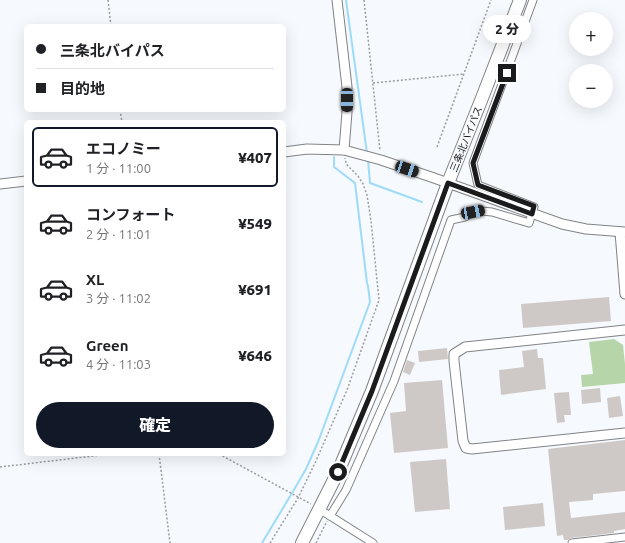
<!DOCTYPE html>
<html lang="ja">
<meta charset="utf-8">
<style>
:root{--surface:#fff;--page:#f6f6f6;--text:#202124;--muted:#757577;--line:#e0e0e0;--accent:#111827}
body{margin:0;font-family:Ubuntu,"Noto Sans JP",sans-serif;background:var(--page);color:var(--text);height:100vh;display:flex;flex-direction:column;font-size:15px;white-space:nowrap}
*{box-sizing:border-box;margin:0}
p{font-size:13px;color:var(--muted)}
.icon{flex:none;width:22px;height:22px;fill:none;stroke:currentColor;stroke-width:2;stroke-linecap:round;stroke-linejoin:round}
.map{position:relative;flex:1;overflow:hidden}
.sheet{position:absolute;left:24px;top:120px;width:262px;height:336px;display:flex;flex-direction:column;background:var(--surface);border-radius:6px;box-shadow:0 4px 16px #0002}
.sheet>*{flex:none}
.guide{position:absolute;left:24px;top:24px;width:262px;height:88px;border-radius:6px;box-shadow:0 4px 16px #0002;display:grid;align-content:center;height:88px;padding:0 12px;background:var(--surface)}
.controls{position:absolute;left:569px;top:12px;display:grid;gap:8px}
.controls a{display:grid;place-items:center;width:44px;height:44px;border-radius:50%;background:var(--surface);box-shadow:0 4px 16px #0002;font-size:20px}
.end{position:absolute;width:18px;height:18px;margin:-9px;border:5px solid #1a1b1c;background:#fff;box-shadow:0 0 0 2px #fff}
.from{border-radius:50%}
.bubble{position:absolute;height:28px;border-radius:14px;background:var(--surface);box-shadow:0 4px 16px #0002;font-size:13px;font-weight:800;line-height:28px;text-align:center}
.car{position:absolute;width:12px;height:24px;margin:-12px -6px;border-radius:5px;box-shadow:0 0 3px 1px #0007;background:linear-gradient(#222 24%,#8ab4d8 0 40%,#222 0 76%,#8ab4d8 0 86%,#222 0)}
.guide b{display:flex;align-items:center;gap:14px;height:38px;font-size:15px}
.guide b+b{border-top:1px solid var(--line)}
.guide i{width:10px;height:10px;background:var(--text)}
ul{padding:7px 0 0;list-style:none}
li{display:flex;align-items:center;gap:12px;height:60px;margin:0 8px 6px;padding:0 4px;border:2px solid transparent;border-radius:6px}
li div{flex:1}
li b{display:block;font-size:15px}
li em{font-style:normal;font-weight:800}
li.active{border-color:var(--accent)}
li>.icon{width:36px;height:36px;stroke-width:1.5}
.cta{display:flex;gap:8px;margin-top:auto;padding:8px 12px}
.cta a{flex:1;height:46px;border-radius:24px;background:var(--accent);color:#fff;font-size:16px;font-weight:800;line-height:46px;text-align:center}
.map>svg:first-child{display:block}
</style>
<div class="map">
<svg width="625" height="543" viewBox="0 0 625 543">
<rect width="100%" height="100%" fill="#f6f9fd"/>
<polygon fill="#b6d6a9" points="614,339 623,345 625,364 625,383 582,387 581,375 593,374 589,342"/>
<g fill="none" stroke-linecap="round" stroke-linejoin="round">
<g stroke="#9edbf8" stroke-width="2">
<polyline points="346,0 367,153"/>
<polyline points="368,160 370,183 422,202"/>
<polyline points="262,543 295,488 306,469 318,442 370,302 368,286 367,283 355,183 334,167 334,157"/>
</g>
</g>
<g fill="#cec9c7">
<polygon points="609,297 611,321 523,328 521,304"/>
<polygon points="447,348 448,359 419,362 418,351"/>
<polygon points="537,349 538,358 543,358 546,389 501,395 499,370 524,367 522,351"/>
<polygon points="407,360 415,363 410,375 403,372"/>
<polygon points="442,380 448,448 394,453 390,413 406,411 404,383"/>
<polygon points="600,388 601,402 582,404 581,390"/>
<polygon points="569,392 571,415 564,415 565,422 557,423 554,393"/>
<polygon points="620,396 623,416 609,418 607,398"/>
<polygon points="625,440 625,491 593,494 593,500 569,502 571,518 625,512 625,529 614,531 614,533 571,538 568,540 564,540 563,535 557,536 548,449"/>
<polygon points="446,459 450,509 415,512 410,462"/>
<polygon points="543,503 545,526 505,530 503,507"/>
</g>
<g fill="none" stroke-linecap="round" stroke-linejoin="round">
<defs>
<g id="street">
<polyline points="319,509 373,543"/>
<polyline points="330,516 346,490 394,381 451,220 465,217 473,212 482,211 492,212 529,223 534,207 478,185 473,163 533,0"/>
<polyline points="572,543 625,537"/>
</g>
<g id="secondary">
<polyline points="337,0 347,87 347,112 344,150"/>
<polyline points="284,152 307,149 344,150 381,160 434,178 562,224 586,229 625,232"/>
<polyline points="0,184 26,181"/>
<polyline points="620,232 625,294"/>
<polyline points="625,330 465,347 454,354 454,361 463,441 466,448 472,449 625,433"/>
</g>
<polyline id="highway" points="302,543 338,472 372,391 448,183 482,98 520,0"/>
</defs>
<use href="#street" stroke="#808386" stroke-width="9"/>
<use href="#secondary" stroke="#808386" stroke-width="11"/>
<use href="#highway" stroke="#808386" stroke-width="14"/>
<g stroke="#9a9c9f" stroke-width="1.5" stroke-dasharray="2 2" stroke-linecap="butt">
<polyline points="108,0 111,26"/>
<polyline points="364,0 380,151"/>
<polyline points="373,83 464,74"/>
<polyline points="120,110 122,122"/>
<polyline points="437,147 491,0"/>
<polyline points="159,454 170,543"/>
<polyline points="219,454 311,504"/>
<polyline points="0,467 110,454"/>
<polyline points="270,543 298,498 315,463 347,390 379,300 371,221 367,195 363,184 358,176 348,166 346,163 345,158"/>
<polyline points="316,543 327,521"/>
</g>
<use href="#street" stroke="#fff" stroke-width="7"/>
<use href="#secondary" stroke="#fff" stroke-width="9"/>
<use href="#highway" stroke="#fff" stroke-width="12"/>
</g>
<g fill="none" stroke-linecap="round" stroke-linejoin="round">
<polyline stroke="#1a1b1c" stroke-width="5" points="338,472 372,391 448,183 532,214 534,206 478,185 473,163 507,73"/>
</g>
<g text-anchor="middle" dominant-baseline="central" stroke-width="3" stroke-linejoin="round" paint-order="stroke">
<g font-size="10" fill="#1a1b1c" stroke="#f6f9fd">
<text transform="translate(466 139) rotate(-68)">三条北バイパス</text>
</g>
</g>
</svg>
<div class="controls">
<a>+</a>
<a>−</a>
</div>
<i class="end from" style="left:338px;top:472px"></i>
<i class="end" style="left:507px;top:73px"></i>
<div class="bubble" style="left:483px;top:15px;width:48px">2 分</div>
<i class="car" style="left:347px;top:100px;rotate:180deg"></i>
<i class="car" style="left:407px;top:169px;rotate:109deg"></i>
<i class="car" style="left:473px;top:212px;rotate:79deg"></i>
<div class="guide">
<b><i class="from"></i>三条北バイパス</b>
<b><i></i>目的地</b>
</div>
<section class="sheet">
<ul>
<li class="active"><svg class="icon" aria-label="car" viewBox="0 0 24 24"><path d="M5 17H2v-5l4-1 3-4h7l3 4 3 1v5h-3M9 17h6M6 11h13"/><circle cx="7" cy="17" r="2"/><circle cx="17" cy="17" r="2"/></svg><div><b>エコノミー</b><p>1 分 · 11:00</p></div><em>¥407</em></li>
<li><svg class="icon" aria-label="car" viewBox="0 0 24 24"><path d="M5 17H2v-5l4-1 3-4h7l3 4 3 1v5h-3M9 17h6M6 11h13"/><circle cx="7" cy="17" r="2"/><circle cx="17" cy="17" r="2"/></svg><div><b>コンフォート</b><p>2 分 · 11:01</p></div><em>¥549</em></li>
<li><svg class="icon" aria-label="car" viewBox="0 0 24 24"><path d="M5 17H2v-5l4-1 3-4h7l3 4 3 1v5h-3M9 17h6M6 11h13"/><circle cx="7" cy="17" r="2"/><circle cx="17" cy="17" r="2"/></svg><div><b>XL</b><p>3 分 · 11:02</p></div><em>¥691</em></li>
<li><svg class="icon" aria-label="car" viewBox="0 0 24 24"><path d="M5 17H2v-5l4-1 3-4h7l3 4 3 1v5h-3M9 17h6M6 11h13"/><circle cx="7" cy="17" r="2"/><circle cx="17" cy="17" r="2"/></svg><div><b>Green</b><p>4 分 · 11:03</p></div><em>¥646</em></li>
</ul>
<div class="cta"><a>確定</a></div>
</section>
</div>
